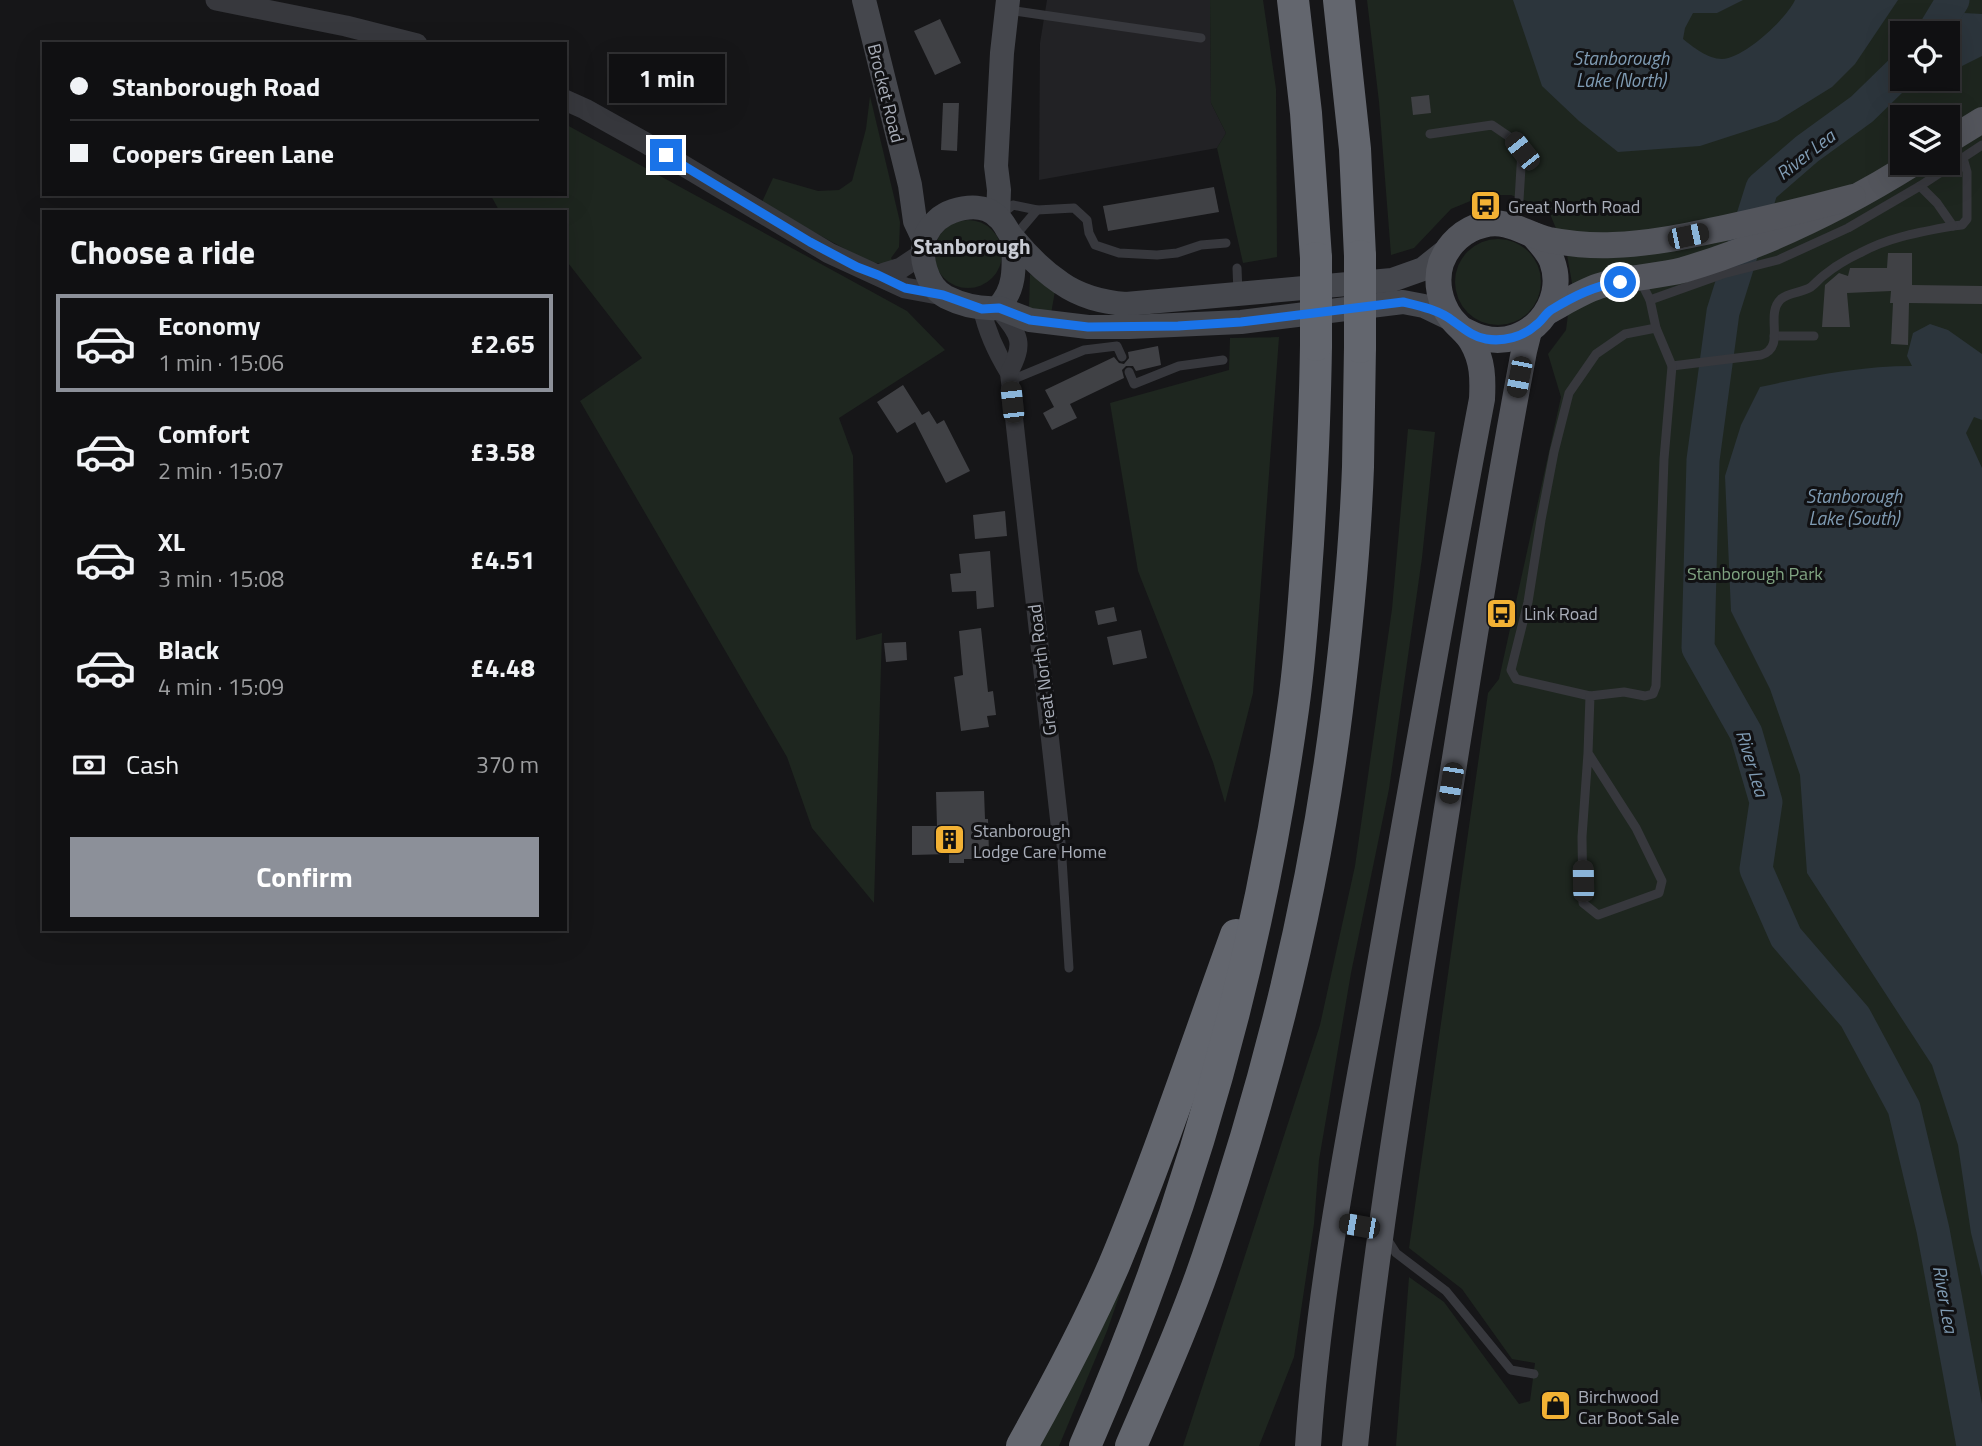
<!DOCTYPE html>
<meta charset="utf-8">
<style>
:root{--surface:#101012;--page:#1e1e20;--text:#f1f3f6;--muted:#9c9d9f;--line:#303032;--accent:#8c9099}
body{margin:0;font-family:"Titillium Web",sans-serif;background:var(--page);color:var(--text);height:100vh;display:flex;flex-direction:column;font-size:26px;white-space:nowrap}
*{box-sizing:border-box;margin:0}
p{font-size:23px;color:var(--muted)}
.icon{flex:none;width:38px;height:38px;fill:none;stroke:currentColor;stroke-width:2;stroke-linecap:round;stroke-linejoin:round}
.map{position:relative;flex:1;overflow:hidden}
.sheet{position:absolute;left:42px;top:210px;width:525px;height:721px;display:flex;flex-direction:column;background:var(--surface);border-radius:0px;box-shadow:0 7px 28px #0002,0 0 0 2px var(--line)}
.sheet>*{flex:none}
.banner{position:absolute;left:42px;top:42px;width:525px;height:154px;border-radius:0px;box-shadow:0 7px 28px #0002,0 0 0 2px var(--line);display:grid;align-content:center;height:154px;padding:0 28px;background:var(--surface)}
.fabs{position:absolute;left:1890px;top:21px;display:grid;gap:14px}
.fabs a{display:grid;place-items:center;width:70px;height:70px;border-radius:0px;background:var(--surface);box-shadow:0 7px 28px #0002,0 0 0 2px var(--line);font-size:35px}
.end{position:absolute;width:32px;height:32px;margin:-16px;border:9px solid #1a73e8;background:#fff;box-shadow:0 0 0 4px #fff}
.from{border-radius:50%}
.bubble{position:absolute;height:49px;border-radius:0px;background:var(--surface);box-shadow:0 7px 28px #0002,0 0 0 2px var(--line);font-size:23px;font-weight:700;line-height:49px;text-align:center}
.car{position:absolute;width:21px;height:42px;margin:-21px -10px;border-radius:9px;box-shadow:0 0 5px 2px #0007;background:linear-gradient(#222 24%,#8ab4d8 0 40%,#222 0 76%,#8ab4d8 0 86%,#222 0)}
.banner b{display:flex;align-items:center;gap:24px;height:66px;font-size:26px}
.banner b+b{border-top:2px solid var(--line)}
.banner i{width:18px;height:18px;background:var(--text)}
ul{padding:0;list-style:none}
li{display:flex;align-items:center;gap:21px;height:98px;margin:0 14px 10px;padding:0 14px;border:4px solid transparent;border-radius:0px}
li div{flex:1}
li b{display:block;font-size:26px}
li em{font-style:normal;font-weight:700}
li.current{border-color:var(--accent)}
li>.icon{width:63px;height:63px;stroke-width:1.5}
h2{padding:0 28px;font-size:32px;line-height:84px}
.pay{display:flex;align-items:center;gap:18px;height:77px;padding:0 28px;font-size:26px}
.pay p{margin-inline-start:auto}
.primary-button{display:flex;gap:14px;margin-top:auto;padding:14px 28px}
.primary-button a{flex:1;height:80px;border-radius:0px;background:var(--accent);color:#fff;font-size:28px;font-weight:700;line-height:80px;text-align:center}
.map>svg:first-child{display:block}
</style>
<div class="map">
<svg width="1982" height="1446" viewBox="0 0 1982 1446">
<rect width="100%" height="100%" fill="#161618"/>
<polygon fill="#222225" points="1047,0 1210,0 1211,103 1226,133 1217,148 1039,180 1040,43"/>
<g fill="#1e261f" fill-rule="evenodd">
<polygon points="1210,0 1263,0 1276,89 1277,257 1243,263 1217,148 1226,133 1211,103"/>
<path d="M 1367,0 L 1982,0 L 1982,1446 L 1396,1446 L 1409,1277 L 1444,1302 L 1519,1404 L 1530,1401 L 1535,1363 L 1512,1359 L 1462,1289 L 1409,1248 L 1488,693 L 1499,679 L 1561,397 L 1548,354 L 1566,330 L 1572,283 L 1567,255 L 1550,214 L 1527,201 L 1511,195 L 1485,195 L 1451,209 L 1414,248 L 1391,255 L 1379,102 ZM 1902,33 L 1948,33 L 1948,79 L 1902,79 ZM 1902,117 L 1948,117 L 1948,163 L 1902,163 Z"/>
<polygon points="870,96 900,222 899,247 891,258 894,263 884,264 869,262 786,217 762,202 773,178 818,191 839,190 852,181 866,129"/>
<polygon points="565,124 907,311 945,350 839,418 853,456 856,640 882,633 874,903 812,828 787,757 580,401 642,358 565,259 565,212 500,212 490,194 565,194"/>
<circle cx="968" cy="254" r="34"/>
<circle cx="1498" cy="282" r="43"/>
<polygon points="1030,274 1055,291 1051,314 1029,308"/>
<polygon points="1279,337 1253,693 1225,803 1213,762 1138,571 1110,403 1229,370 1230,338"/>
<polygon points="1408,429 1435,432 1422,558 1389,789 1351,973 1319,1160 1314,1224 1294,1357 1259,1446 1183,1446 1320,1025 1355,866 1392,609"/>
<polygon points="1153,1199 1107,1331 1059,1446 1034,1446"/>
</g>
<g fill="#2c353c">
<path d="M 1513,0 L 1743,0 L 1717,13 L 1693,13 L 1685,28 L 1683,39 C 1693,47 1708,59 1722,59 C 1745,58 1786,19 1795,0 L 1898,0 L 1855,64 L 1832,87 L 1777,121 L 1700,146 L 1618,152 L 1579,121 L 1542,86 Z"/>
<polygon points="1964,13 1982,14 1982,56 1948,73 1948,39"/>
<path d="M 1930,324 L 1948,330 L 1982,354 L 1982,420 L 1974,417 L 1966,433 L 1982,468 L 1982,1277 L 1971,1233 L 1958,1145 L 1932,1065 L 1807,873 L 1800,775 L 1770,689 L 1731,611 L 1725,476 L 1741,425 L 1760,387 C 1810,376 1861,366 1912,366 L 1907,356 L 1913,333 Z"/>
</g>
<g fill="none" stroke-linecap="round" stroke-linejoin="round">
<polyline stroke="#2c353c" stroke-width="5" points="1969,1446 1972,1440"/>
<g stroke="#2c353c" stroke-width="33">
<polyline points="1933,33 1953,0"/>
<polyline points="1902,70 1862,109 1807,149 1762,188 1723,312 1703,460 1698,648 1746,733 1766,802 1756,869 1786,937 1855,1017 1904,1108 1933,1230 1973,1446"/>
</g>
</g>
<g fill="#404145">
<polygon points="940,19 961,63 935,75 914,31"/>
<polygon points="1429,95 1431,113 1413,115 1411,97"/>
<polygon points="943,103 959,103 957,151 941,150"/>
<polygon points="1214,187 1219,212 1108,231 1103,206"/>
<polygon points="1888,253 1912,253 1912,285 1982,286 1982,304 1909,303 1908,345 1891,344 1893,303 1890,303 1891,291 1847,293 1850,327 1822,327 1825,285 1839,273 1848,276 1850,268 1887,268"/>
<polygon points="1158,346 1161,365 1136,371 1133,366 1126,366 1122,370 1124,378 1070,404 1077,418 1052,430 1043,413 1054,407 1045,390 1114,357 1119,363 1124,364 1129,358 1128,352"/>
<polygon points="903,385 922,415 929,411 937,424 944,420 970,471 946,483 915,422 897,433 877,402"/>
<polygon points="1005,511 1007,536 975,539 973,515"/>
<polygon points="990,551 994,607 977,609 976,591 952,592 950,574 961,573 959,554"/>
<polygon points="1114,607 1117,621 1098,625 1095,611"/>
<polygon points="981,628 988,692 993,691 996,715 987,716 989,727 961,731 954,677 963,675 959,631"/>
<polygon points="1141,630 1147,658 1113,665 1107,637"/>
<polygon points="906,642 907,660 886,662 884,643"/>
<polygon points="984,791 985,819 988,819 989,854 975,854 975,859 964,859 964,863 949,863 949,854 912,855 912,826 937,826 936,792"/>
</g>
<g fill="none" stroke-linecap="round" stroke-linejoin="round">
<g stroke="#37383d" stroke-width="9">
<polyline points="1008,10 1201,38"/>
<polyline points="1430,134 1492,125 1511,138 1522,151 1519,200 1514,224"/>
<polyline points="1920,186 1937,203 1953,226 1962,225 1967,219 1967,172 1963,158"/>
<polyline points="1002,214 1013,205 1037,210 1074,208 1087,220 1089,233 1095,245 1119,253 1157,255 1177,253 1201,245 1226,243"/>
<polyline points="1015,236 1037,210"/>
<polyline points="1237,268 1238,293"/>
<polyline points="1650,300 1723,274 1778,260 1848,228 1920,186 1982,145"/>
<polyline points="1774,336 1814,336"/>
<path d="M 1672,366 L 1761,355 C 1787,347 1764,315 1781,299 C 1789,292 1802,293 1811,287 C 1815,284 1819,279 1823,276 C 1834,267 1847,259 1860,253 C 1889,237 1921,232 1953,226"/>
<polyline points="1129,372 1134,384 1179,366 1223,360"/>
<polyline points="1009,381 1084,350 1117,346 1122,357"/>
<polyline points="1590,696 1516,679 1511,670 1528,602 1541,520 1554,452 1569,393 1596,354 1625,334 1656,328"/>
<polyline points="1588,753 1636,828 1662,881 1659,893 1598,915 1583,903 1582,837 1588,753 1590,696 1624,692 1645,696 1653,694 1656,686 1664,459 1672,366 1656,328 1650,300 1640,280"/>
<polyline points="1060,828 1069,968"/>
<polyline points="1337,1223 1378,1230"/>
<polyline points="1387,1239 1396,1253 1446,1291 1511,1370 1534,1374"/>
</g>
<g stroke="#37383d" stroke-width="18">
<path d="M 982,309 C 987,333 996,352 1009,373 L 1060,828"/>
<path d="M 998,309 C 1019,335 1026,341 1009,373"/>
</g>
<g stroke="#37383d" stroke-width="21">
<polyline points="216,0 346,26 417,44"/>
<polyline points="565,100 585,109 644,142 829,253 905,288 943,295"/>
<polyline points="878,275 901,268 922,254"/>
</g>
<g stroke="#45474d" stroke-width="24">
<polyline points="864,0 910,185 915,221 924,240"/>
<polyline points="998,217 999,190 996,166 1002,53 1008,0"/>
<path d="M 1013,238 C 1014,263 1017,290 997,308 C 979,309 962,305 946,297 C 926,286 918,255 926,235 C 931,224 941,215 953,211 C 968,206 986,205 998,217 C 1005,223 1008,233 1014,239 C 1028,256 1043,271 1061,283 C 1081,297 1102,302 1126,304 L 1392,280 L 1423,269 L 1448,249"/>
<polyline points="999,308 1030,320 1088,327 1129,327 1241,322 1403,302 1424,306 1453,320"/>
</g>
<g stroke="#53555c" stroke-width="26">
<polyline points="1948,141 1982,120"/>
<path d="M 1547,312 C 1564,303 1581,292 1599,286 C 1626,277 1656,277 1683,270 C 1765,246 1842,208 1914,163"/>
<path d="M 1463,330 C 1470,333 1477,337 1483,338 C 1528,350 1568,304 1552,261 C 1548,251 1540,243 1533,235"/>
<path d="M 1308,1446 C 1318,1295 1347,1146 1374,998 C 1409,798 1444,598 1482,399 C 1483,379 1483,361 1472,342 C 1467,333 1458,327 1451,318 C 1440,303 1435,282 1441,263 C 1448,244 1464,229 1483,225 C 1508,218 1526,235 1549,240 C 1570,244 1591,246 1613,245 C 1651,244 1691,235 1729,227 C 1770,218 1812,208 1853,197"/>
<path d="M 1355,1446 C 1374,1256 1405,1067 1436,878 C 1464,702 1491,526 1524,351 L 1529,331"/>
</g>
<g stroke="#63666e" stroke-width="32">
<polyline points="1293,0 1306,113 1316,258"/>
<polyline points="1339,0 1355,149 1360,256"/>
<path d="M 1022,1446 C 1055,1387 1087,1327 1114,1265 C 1159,1157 1196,1045 1236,935"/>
<path d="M 1085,1446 C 1188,1211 1258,963 1293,709 C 1301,654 1304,599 1308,544 C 1312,478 1315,412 1316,345"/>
<path d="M 1131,1446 C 1158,1383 1186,1321 1208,1256 C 1268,1080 1314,895 1337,710 C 1347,629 1355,548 1358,467 C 1359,427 1359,387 1360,347"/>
</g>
<g stroke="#63666e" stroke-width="32">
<polyline points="1360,256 1360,347"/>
<polyline points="1316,258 1316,345"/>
</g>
</g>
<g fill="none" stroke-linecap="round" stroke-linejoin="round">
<path stroke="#1a73e8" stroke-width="9" d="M 666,155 L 810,242 L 857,267 L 878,275 L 905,288 L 943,295 L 982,309 L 999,308 L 1030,320 L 1088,327 L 1178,326 L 1241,322 L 1403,302 C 1420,306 1439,310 1453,321 C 1463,328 1473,337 1486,339 C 1503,342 1523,337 1536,325 C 1542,321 1545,314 1551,310 C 1574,296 1594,286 1620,282"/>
</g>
<defs>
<symbol id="bus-square" viewBox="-11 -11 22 22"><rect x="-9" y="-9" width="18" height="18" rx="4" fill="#f2b134" stroke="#111113"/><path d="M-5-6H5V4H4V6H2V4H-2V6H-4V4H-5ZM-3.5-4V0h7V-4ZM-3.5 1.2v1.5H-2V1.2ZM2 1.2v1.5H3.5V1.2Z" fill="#111"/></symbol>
<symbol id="building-square" viewBox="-11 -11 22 22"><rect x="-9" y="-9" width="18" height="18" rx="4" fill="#f2b134" stroke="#111113"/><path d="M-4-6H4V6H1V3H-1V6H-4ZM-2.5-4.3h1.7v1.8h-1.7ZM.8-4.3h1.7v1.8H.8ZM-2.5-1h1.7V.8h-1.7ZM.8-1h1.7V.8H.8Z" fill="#111"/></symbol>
<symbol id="shop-square" viewBox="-11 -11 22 22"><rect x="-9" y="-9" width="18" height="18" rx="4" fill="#f2b134" stroke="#111113"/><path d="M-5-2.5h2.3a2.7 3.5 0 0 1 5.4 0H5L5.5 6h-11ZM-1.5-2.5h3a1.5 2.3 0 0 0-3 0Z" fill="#111"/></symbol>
</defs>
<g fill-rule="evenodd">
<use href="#bus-square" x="1468" y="188" width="35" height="35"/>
<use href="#bus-square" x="1484" y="596" width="35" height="35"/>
<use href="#building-square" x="932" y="822" width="35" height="35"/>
<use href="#shop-square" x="1538" y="1388" width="35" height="35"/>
</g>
<g text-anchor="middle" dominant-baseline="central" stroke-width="6" stroke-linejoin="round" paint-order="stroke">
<g font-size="18" fill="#a8adb8" stroke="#111113">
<text transform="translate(886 93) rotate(76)">Brocket Road</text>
<text transform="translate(1042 670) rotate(-97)">Great North Road</text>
</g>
<g font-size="18" fill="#a8adb8" stroke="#111113" text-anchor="start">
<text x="1508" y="206">Great North Road</text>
<text x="1524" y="613">Link Road</text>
<text x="973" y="830">Stanborough<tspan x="973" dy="21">Lodge Care Home</tspan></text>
<text x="1578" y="1396">Birchwood<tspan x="1578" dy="21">Car Boot Sale</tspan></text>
</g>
<g font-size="18" fill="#7fa381" stroke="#111113">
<text x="1755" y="573">Stanborough Park</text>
</g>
<g font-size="19" font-style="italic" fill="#7f9bb3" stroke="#111113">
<text x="1621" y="57">Stanborough<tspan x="1621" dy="22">Lake (North)</tspan></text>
<text transform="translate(1805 154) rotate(-38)">River Lea</text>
<text x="1854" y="495">Stanborough<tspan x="1854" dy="22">Lake (South)</tspan></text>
<text transform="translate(1753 763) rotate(73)">River Lea</text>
<text transform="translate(1946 1299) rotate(80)">River Lea</text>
</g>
<g font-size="21" font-weight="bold" fill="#c9ccd4" stroke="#111113">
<text x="972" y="246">Stanborough</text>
</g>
</g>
</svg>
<div class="fabs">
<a><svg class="icon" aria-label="locate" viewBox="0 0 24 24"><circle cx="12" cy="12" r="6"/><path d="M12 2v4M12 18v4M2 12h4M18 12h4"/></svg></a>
<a><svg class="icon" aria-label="layers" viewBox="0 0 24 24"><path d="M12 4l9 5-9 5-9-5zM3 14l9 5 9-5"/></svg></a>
</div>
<i class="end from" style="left:1620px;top:282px"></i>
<i class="end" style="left:666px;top:155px"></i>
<div class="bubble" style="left:609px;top:54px;width:116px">1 min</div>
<i class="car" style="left:1522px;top:151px;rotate:322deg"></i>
<i class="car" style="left:1688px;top:236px;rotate:78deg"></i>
<i class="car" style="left:1519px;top:377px;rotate:191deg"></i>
<i class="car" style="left:1012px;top:402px;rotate:354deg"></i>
<i class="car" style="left:1451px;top:783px;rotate:189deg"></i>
<i class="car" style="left:1583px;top:881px;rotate:359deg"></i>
<i class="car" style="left:1359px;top:1226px;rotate:280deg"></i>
<div class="banner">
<b><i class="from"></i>Stanborough Road</b>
<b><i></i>Coopers Green Lane</b>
</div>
<section class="sheet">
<h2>Choose a ride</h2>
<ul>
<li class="current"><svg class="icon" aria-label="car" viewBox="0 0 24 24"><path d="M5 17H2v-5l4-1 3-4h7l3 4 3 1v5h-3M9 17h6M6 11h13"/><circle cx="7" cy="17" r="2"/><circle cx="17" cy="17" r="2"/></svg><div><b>Economy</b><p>1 min · 15:06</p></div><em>£2.65</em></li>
<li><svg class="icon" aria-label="car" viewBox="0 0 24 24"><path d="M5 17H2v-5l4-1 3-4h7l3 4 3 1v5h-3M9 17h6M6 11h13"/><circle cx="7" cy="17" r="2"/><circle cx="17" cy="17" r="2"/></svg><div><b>Comfort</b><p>2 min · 15:07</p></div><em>£3.58</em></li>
<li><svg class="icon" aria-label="car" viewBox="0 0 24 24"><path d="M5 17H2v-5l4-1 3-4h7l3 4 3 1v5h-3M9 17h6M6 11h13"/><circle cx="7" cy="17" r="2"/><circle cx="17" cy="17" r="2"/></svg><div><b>XL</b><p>3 min · 15:08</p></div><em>£4.51</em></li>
<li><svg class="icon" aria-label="car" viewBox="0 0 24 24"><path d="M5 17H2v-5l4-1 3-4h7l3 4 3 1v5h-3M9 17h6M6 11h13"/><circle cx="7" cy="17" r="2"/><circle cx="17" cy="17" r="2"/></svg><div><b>Black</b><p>4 min · 15:09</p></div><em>£4.48</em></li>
</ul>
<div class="pay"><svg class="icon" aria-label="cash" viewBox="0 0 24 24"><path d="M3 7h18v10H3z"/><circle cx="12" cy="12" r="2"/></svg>Cash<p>370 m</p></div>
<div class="primary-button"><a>Confirm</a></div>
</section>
</div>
